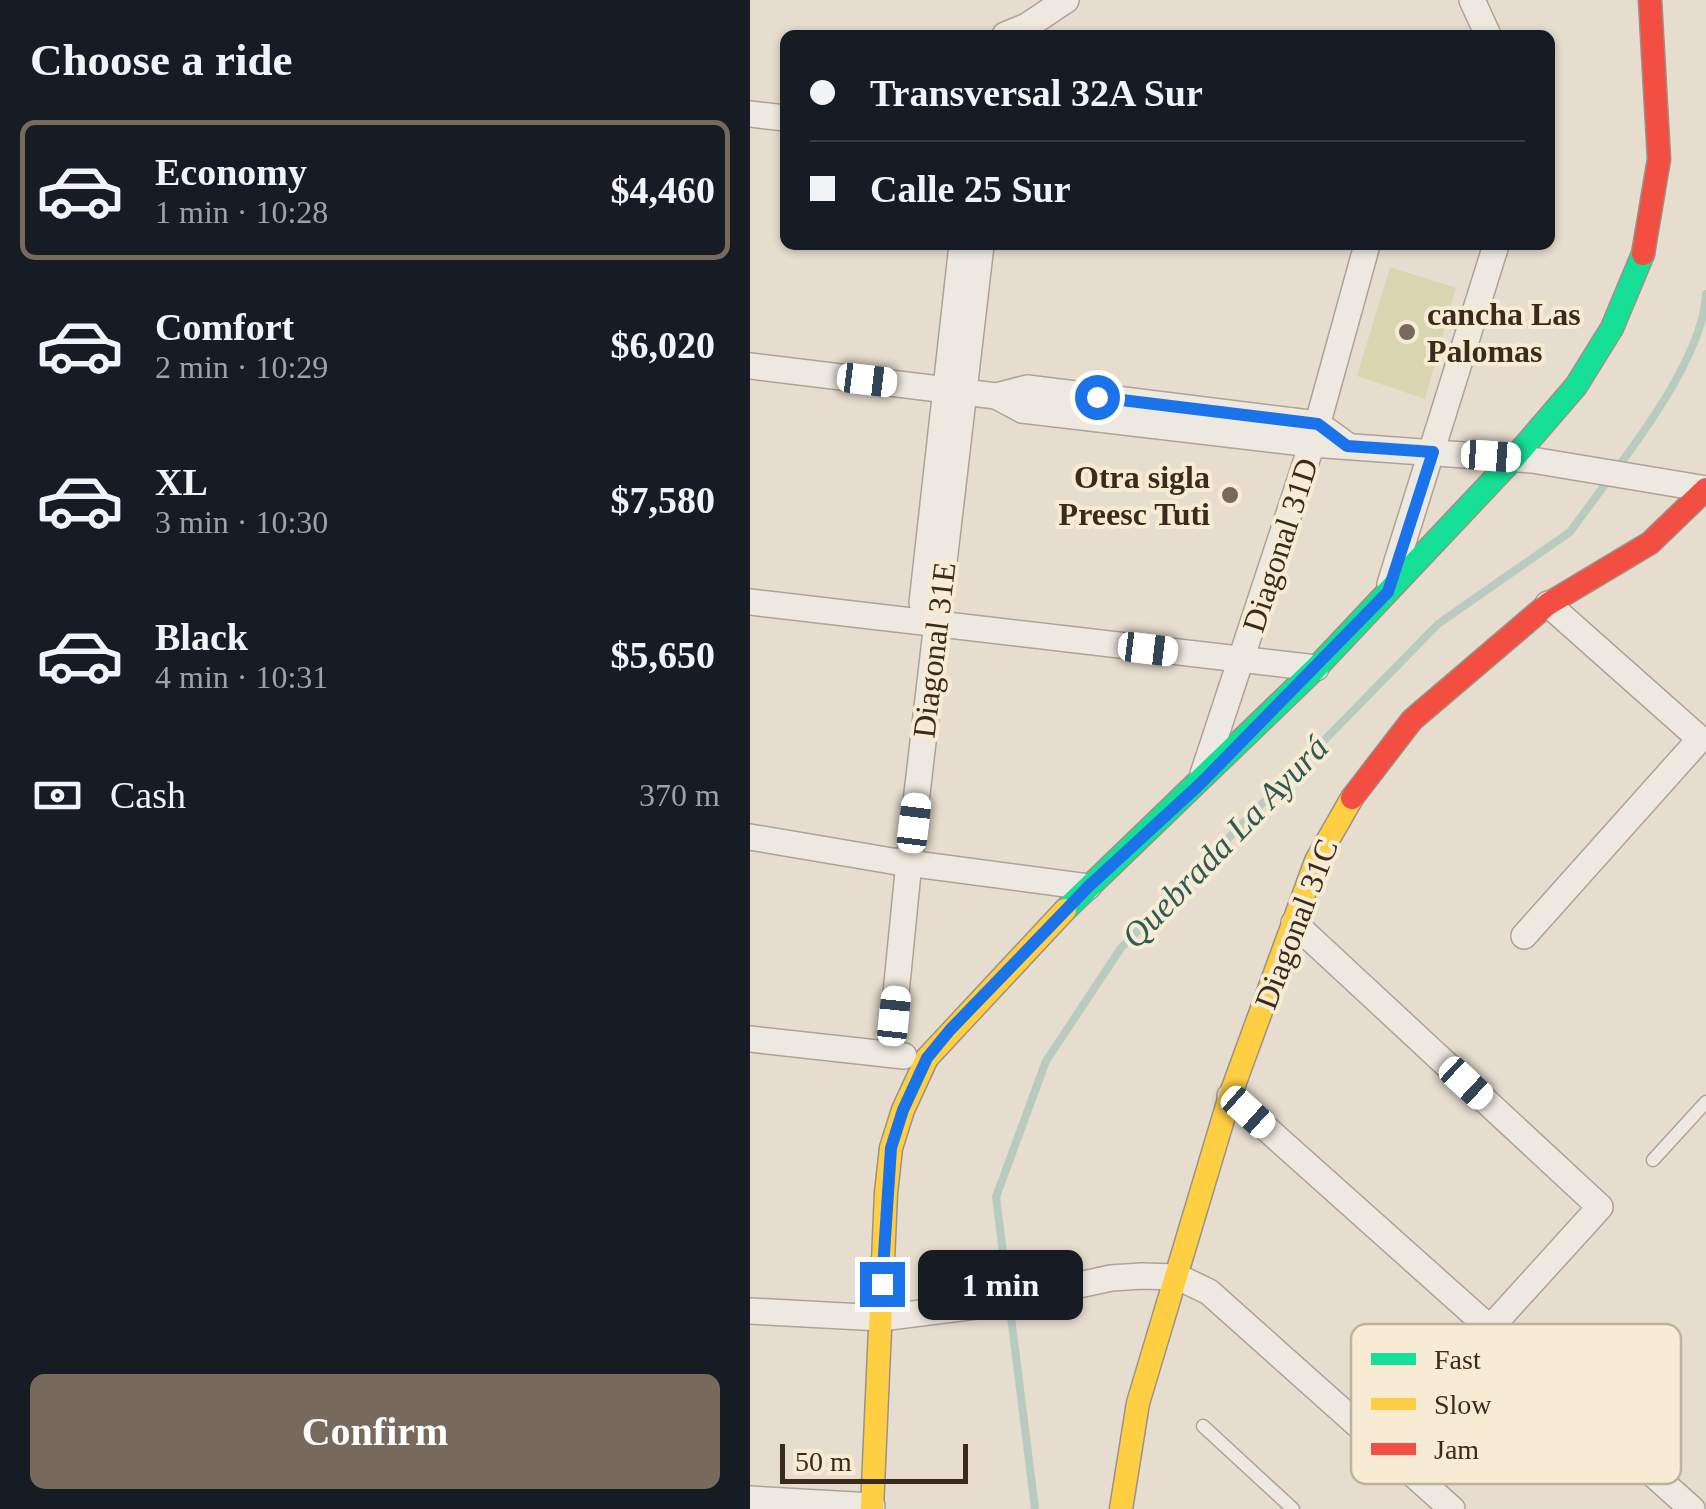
<!DOCTYPE html>
<meta charset="utf-8">
<style>
:root{--surface:#171b24;--page:#20242c;--text:#f1f3f6;--muted:#9ea1a6;--line:#363941;--accent:#77695c}
body{margin:0;font-family:Georgia,serif;background:var(--page);color:var(--text);height:100vh;display:flex;flex-direction:column;font-size:38px;white-space:nowrap}
*{box-sizing:border-box;margin:0}
p{font-size:32px;color:var(--muted)}
.icon{flex:none;width:55px;height:55px;fill:none;stroke:currentColor;stroke-width:2;stroke-linecap:round;stroke-linejoin:round}
.map{position:relative;flex:1;overflow:hidden}
.drawer{display:flex;flex-direction:column;background:var(--surface);width:750px}
.drawer>*{flex:none}
.top-card{position:absolute;left:30px;top:30px;width:775px;height:220px;border-radius:15px;box-shadow:0 2px 8px #0004;display:grid;align-content:center;height:220px;padding:0 30px;background:var(--surface)}
.scale{position:absolute;left:30px;bottom:25px;width:188px;box-sizing:border-box;padding-left:10px;border:5px solid #3b2a1e;border-top:0;font-size:28px;line-height:35px;white-space:nowrap;color:#3b2a1e;-webkit-text-stroke:8px #f7ebd4;paint-order:stroke}
.end{position:absolute;width:45px;height:45px;margin:-22px;border:12px solid #1a73e8;background:#fff;box-shadow:0 0 0 5px #fff}
.from{border-radius:50%}
.bubble{position:absolute;height:70px;border-radius:15px;background:var(--surface);box-shadow:0 2px 8px #0004;font-size:32px;font-weight:700;line-height:70px;text-align:center}
.car{position:absolute;width:30px;height:60px;margin:-30px -15px;border-radius:12px;box-shadow:0 0 8px 2px #0007;background:linear-gradient(#fff 24%,#345 0 40%,#fff 0 76%,#345 0 86%,#fff 0)}
.top-card b{display:flex;align-items:center;gap:35px;height:95px;font-size:38px}
.top-card b+b{border-top:2px solid var(--line)}
.top-card i{width:25px;height:25px;background:var(--text)}
ul{padding:0;list-style:none}
li{display:flex;align-items:center;gap:30px;height:140px;margin:0 20px 15px;padding:0 10px;border:5px solid transparent;border-radius:15px}
li div{flex:1}
li b{display:block;font-size:38px}
li em{font-style:normal;font-weight:700}
li.selected{border-color:var(--accent)}
li>.icon{width:90px;height:90px;stroke-width:1.5}
h2{padding:0 30px;font-size:45px;line-height:120px}
.pay{display:flex;align-items:center;gap:25px;height:110px;padding:0 30px;font-size:38px}
.pay p{margin-inline-start:auto}
.action{display:flex;gap:20px;margin-top:auto;padding:20px 30px}
.action a{flex:1;height:115px;border-radius:15px;background:var(--accent);color:#fff;font-size:40px;font-weight:700;line-height:115px;text-align:center}
main{display:flex;flex:1;min-height:0}
.map>svg:first-child{display:block}
</style>
<main>
<section class="drawer">
<h2>Choose a ride</h2>
<ul>
<li class="selected"><svg class="icon" aria-label="car" viewBox="0 0 24 24"><path d="M5 17H2v-5l4-1 3-4h7l3 4 3 1v5h-3M9 17h6M6 11h13"/><circle cx="7" cy="17" r="2"/><circle cx="17" cy="17" r="2"/></svg><div><b>Economy</b><p>1 min · 10:28</p></div><em>$4,460</em></li>
<li><svg class="icon" aria-label="car" viewBox="0 0 24 24"><path d="M5 17H2v-5l4-1 3-4h7l3 4 3 1v5h-3M9 17h6M6 11h13"/><circle cx="7" cy="17" r="2"/><circle cx="17" cy="17" r="2"/></svg><div><b>Comfort</b><p>2 min · 10:29</p></div><em>$6,020</em></li>
<li><svg class="icon" aria-label="car" viewBox="0 0 24 24"><path d="M5 17H2v-5l4-1 3-4h7l3 4 3 1v5h-3M9 17h6M6 11h13"/><circle cx="7" cy="17" r="2"/><circle cx="17" cy="17" r="2"/></svg><div><b>XL</b><p>3 min · 10:30</p></div><em>$7,580</em></li>
<li><svg class="icon" aria-label="car" viewBox="0 0 24 24"><path d="M5 17H2v-5l4-1 3-4h7l3 4 3 1v5h-3M9 17h6M6 11h13"/><circle cx="7" cy="17" r="2"/><circle cx="17" cy="17" r="2"/></svg><div><b>Black</b><p>4 min · 10:31</p></div><em>$5,650</em></li>
</ul>
<div class="pay"><svg class="icon" aria-label="cash" viewBox="0 0 24 24"><path d="M3 7h18v10H3z"/><circle cx="12" cy="12" r="2"/></svg>Cash<p>370 m</p></div>
<div class="action"><a>Confirm</a></div>
</section>
<div class="map">
<svg width="956" height="1509" viewBox="0 0 956 1509">
<rect width="100%" height="100%" fill="#e6ddce"/>
<polygon fill="#d8d5b0" points="640,267 706,288 675,399 607,376"/>
<g fill="none" stroke-linecap="round" stroke-linejoin="round">
<g stroke="#b9cbbf" stroke-width="8">
<path d="M 868,467 C 900,424 954,348 956,294"/>
<polyline points="285,1509 246,1197 296,1061 371,948 688,624 820,532 859,479"/>
</g>
<defs>
<g id="lane">
<polyline points="903,1160 956,1102"/>
<polyline points="453,1426 543,1509"/>
</g>
<g id="street">
<polyline points="722,0 738,35"/>
<polyline points="255,35 277,26 316,0"/>
<polyline points="0,114 35,118"/>
<polyline points="0,366 246,396 277,388 568,424 597,445"/>
<polyline points="246,396 272,410 562,444 782,460 956,489"/>
<polyline points="640,584 746,245"/>
<polyline points="0,602 566,668"/>
<polyline points="172,603 212,245"/>
<polyline points="453,774 562,444 617,245"/>
<polyline points="0,837 142,861 338,887"/>
<polyline points="544,923 850,1207 633,1446"/>
<polyline points="774,936 950,739 798,604"/>
<polyline points="0,1039 154,1056"/>
<polyline points="140,1054 159,862 231,245"/>
<polyline points="480,1096 942,1509"/>
<polyline points="0,1311 131,1318 242,1304 361,1278 392,1276 428,1277 459,1292 702,1509"/>
<polyline points="0,1499 122,1506"/>
</g>
<polyline id="fast" points="315,910 566,668 764,458 826,386 862,328 893,254"/>
<g id="slow">
<polyline points="122,1509 136,1193 141,1148 153,1110 177,1058 315,910"/>
<polyline points="371,1509 388,1403 480,1096 566,861 602,798"/>
</g>
<g id="jam">
<polyline points="893,254 909,159 900,0"/>
<polyline points="602,798 662,720 798,604 900,543 956,489"/>
</g>
</defs>
<use href="#lane" stroke="#aca297" stroke-width="15"/>
<use href="#street" stroke="#aca297" stroke-width="28"/>
<use href="#fast" stroke="#9b9287" stroke-width="25"/>
<use href="#slow" stroke="#9b9287" stroke-width="25"/>
<use href="#jam" stroke="#9b9287" stroke-width="25"/>
<use href="#lane" stroke="#eee9e0" stroke-width="12"/>
<use href="#street" stroke="#eee9e0" stroke-width="25"/>
<use href="#fast" stroke="#16e098" stroke-width="22"/>
<use href="#slow" stroke="#ffcf43" stroke-width="22"/>
<use href="#jam" stroke="#f24e42" stroke-width="22"/>
</g>
<g fill="none" stroke-linecap="round" stroke-linejoin="round">
<polyline stroke="#1a73e8" stroke-width="12" points="132,1284 141,1148 153,1110 177,1058 200,1030 338,887 450,784 638,592 683,452 597,446 568,424 347,397"/>
</g>
<g fill="#77695c" stroke="#f7ebd4" stroke-width="4">
<circle cx="657" cy="332" r="10"/>
<circle cx="480" cy="495" r="10"/>
</g>
<g text-anchor="middle" dominant-baseline="central" stroke-width="8" stroke-linejoin="round" paint-order="stroke">
<g font-size="32" font-weight="bold" fill="#3b2a1e" stroke="#f7ebd4" text-anchor="start">
<text x="677" y="314">cancha Las<tspan x="677" dy="37">Palomas</tspan></text>
<text x="460" y="477" text-anchor="end">Otra sigla<tspan x="460" dy="37">Preesc Tuti</tspan></text>
</g>
<g font-size="32" fill="#3b2a1e" stroke="#f7ebd4">
<text transform="translate(530 545) rotate(-72)">Diagonal 31D</text>
<text transform="translate(184 650) rotate(-83)">Diagonal 31E</text>
<text transform="translate(546 924) rotate(-69)">Diagonal 31C</text>
</g>
<g font-size="35" font-style="italic" fill="#2d5b55" stroke="#f7ebd4">
<text transform="translate(475 842) rotate(-46)">Quebrada La Ayurá</text>
</g>
</g>
<rect x="601" y="1324" width="330" height="160" rx="15" fill="#f7ebd4" stroke="#bfb19d" stroke-width="2.5"/>
<rect x="621" y="1353" width="45" height="12" fill="#16e098"/>
<rect x="621" y="1398" width="45" height="12" fill="#ffcf43"/>
<rect x="621" y="1443" width="45" height="12" fill="#f24e42"/>
<g font-size="28" fill="#3b2a1e">
<text x="684" y="1369">Fast</text>
<text x="684" y="1414">Slow</text>
<text x="684" y="1459">Jam</text>
</g>
</svg>
<div class="scale">50 m</div>
<i class="end from" style="left:347px;top:397px"></i>
<i class="end" style="left:132px;top:1284px"></i>
<div class="bubble" style="left:168px;top:1250px;width:165px">1 min</div>
<i class="car" style="left:117px;top:380px;rotate:97deg"></i>
<i class="car" style="left:741px;top:456px;rotate:94deg"></i>
<i class="car" style="left:398px;top:649px;rotate:97deg"></i>
<i class="car" style="left:164px;top:823px;rotate:7deg"></i>
<i class="car" style="left:144px;top:1016px;rotate:6deg"></i>
<i class="car" style="left:716px;top:1083px;rotate:133deg"></i>
<i class="car" style="left:498px;top:1112px;rotate:132deg"></i>
<div class="top-card">
<b><i class="from"></i>Transversal 32A Sur</b>
<b><i></i>Calle 25 Sur</b>
</div>
</div>
</main>
